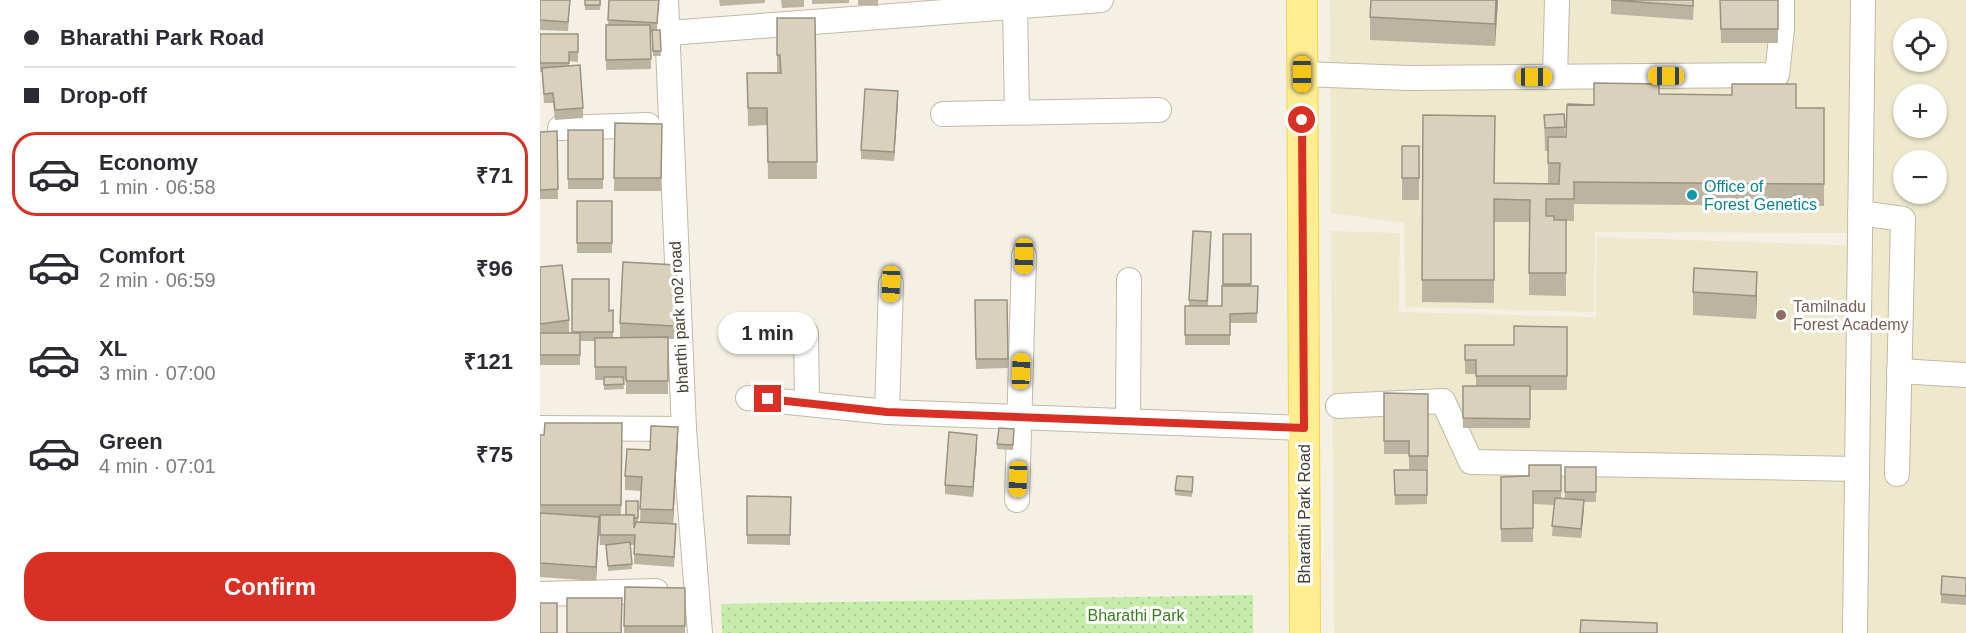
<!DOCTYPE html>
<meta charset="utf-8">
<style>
:root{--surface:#fff;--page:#f2f2f3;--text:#2b2b33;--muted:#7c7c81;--line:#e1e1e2;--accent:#d93025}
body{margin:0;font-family:Helvetica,sans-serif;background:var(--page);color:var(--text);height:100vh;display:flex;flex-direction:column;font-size:22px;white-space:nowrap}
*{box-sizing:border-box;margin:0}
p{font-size:20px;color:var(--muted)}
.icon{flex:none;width:33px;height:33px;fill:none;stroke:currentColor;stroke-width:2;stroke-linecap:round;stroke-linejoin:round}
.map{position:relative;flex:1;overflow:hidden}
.side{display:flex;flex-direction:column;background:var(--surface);width:540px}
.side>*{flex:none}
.guide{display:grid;align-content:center;height:132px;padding:0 24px;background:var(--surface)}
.buttons{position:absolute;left:1353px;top:18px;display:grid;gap:12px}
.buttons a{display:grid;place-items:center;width:54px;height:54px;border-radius:50%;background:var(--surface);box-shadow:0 2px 4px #0004;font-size:30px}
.end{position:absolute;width:27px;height:27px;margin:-14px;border:8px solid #d93025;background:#fff;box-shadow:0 0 0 3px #fff}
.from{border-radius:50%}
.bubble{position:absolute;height:42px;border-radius:21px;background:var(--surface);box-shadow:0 2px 4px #0004;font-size:20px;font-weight:600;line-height:42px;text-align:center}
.car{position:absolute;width:18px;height:36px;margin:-18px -9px;border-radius:8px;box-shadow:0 0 4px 2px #0007;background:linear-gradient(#f5c518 24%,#345 0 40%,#f5c518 0 76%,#345 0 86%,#f5c518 0)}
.guide b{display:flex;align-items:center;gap:21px;height:57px;font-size:22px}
.guide b+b{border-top:2px solid var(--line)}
.guide i{width:15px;height:15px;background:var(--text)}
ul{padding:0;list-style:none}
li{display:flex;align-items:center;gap:18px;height:84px;margin:0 12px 9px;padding:0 12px;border:3px solid transparent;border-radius:24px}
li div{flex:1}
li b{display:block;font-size:22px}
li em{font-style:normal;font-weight:600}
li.current{border-color:var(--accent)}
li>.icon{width:54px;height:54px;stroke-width:1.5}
.action{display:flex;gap:12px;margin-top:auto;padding:12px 24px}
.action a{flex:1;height:69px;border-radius:24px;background:var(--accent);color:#fff;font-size:24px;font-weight:600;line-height:69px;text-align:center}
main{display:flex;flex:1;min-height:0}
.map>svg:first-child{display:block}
</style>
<main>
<section class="side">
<div class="guide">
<b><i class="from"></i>Bharathi Park Road</b>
<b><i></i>Drop-off</b>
</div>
<ul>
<li class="current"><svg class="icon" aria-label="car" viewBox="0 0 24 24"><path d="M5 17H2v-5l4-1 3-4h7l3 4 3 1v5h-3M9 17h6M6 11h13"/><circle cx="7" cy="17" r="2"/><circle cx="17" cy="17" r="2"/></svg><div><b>Economy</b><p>1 min · 06:58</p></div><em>₹71</em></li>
<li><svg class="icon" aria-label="car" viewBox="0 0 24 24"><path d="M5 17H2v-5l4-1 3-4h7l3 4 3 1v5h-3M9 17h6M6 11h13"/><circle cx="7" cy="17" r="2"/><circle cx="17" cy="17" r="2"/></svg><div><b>Comfort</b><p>2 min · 06:59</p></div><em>₹96</em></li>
<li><svg class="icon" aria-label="car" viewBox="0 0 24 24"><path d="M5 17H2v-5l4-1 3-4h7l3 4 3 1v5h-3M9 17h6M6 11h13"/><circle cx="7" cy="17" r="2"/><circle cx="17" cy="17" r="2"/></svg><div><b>XL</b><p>3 min · 07:00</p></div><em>₹121</em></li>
<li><svg class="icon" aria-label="car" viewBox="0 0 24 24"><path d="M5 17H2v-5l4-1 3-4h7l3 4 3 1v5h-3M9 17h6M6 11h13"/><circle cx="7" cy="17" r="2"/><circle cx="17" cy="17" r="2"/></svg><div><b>Green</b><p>4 min · 07:01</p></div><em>₹75</em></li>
</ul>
<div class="action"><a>Confirm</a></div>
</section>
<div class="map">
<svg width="1426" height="633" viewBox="0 0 1426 633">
<defs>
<pattern id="park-dots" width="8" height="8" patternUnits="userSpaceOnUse" patternTransform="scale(1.5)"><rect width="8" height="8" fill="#c6eca9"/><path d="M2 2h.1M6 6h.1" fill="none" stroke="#abcc92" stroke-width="1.8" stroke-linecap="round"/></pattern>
</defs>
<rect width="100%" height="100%" fill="#f4f1e4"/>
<g fill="#eee9cc" fill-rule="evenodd">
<polygon points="790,0 1317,0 1315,233 1055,232 1054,312 865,307 864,223 791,213"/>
<path d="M 1332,0 L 1426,0 L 1426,633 L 794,633 L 791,231 L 860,233 L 859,312 L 1056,317 L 1057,237 L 1331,246 ZM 1364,28 L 1396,28 L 1396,62 L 1364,62 ZM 1364,94 L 1396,94 L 1396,128 L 1364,128 ZM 1364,160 L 1396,160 L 1396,194 L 1364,194 Z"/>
</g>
<polygon fill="url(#park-dots)" points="713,595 713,633 182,633 181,604"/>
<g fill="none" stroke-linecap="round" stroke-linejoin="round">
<defs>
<g id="minor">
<polyline points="126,0 144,429 160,633"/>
<polyline points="475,6 477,111"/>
<polyline points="129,33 561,0"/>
<polyline points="762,74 868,78 1237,75 1242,29 1242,0"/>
<polyline points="1015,77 1017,0"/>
<polyline points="403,114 619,110"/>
<polyline points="20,128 108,125"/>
<polyline points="1320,213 1363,219 1357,474"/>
<polyline points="266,333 267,403"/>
<polyline points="1359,371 1426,375"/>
<polyline points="208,398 347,412 764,428"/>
<polyline points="798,406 903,401 931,462 1317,469"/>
<polyline points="347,412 351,284"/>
<polyline points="588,421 589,280"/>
<polyline points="0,428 144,429"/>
<polyline points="477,500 484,256"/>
<polyline points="0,594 116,591"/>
<polyline points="1315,633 1323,0"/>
</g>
<polyline id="major" points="762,0 765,633"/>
</defs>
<use href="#minor" stroke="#c0baa6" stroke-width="26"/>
<use href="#major" stroke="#efd357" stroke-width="32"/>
<use href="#minor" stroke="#fff" stroke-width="24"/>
<use href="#major" stroke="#ffed92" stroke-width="30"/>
</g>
<g fill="#bbb4a1">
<polygon points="0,0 30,0 28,31 0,30"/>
<polygon points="45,0 61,0 60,10 45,10"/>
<polygon points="69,0 119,0 117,30 120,30 121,56 113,56 112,33 110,32 111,69 66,70 66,25 68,25"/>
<polygon points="179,0 225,0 225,3 180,6"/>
<polygon points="241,0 264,0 264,7 242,8"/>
<polygon points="272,0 309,0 309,3 272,4"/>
<polygon points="318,0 338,0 338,6 318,5"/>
<polygon points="958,0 955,46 830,40 830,17"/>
<polygon points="1071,0 1154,0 1153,20 1071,14"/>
<polygon points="1180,0 1238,0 1238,43 1181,43"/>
<polygon points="237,18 275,18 277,179 228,179 227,125 208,126 207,73 240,72 237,72"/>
<polygon points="0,34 38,34 38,62 29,61 29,66 43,108 43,118 15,120 13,103 4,103 2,72 0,72"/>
<polygon points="1119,94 1256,108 1284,108 1284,206 1034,204 1034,221 1026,221 1026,296 989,295 989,222 954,222 954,303 882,302 883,115 954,183 1008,184 1008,151 1005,151 1004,115 1024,114 1025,137 1026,137 1028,105 1053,105"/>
<polygon points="358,101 354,161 321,159 321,150"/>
<polygon points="75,123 122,124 121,191 74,191"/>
<rect x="28" y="130" width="35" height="59"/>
<polygon points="17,131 18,199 0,199 0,132"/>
<rect x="862" y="146" width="17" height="54"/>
<rect x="37" y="201" width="35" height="52"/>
<polygon points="683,234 711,234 711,286 718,286 717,323 690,323 690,345 645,345 645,306 649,306 649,300 671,242 668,306 682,306"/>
<polygon points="0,267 29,320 29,333 32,333 32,279 69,311 73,310 73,338 100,338 80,337 80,323 137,278 134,339 128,339 128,394 86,394 86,380 83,380 84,389 64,390 64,380 55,380 55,341 40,341 40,365 0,365"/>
<polygon points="1153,292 1217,295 1216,319 1153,315"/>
<polygon points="435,300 467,300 468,368 436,369"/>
<polygon points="1027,327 1027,390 990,390 990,428 923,428 923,386 936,386 936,374 925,374 925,345 974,345"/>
<polygon points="844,393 888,394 888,469 869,469 869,454 844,454"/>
<polygon points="82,423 81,515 86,515 98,501 98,522 136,534 134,567 94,564 94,545 90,545 92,569 68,571 66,545 70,545 60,545 59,522 56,581 0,577 0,435"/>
<polygon points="474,429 473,450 457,449 457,444"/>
<polygon points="138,441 133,524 100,522 101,491 85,490 85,476 110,450"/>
<polygon points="437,444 433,497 405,494 405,485"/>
<polygon points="1021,465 1021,498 1025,499 1025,467 1056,467 1056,502 1044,502 1041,538 1012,536 1014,505 993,504 993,542 961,542 961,477 989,476"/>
<polygon points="854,470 887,470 887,504 855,505"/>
<polygon points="653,482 652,497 635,495 635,490"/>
<polygon points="207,496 251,497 250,545 207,544"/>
<polygon points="1426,578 1426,605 1401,603 1401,594"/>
<polygon points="85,587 145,588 145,633 84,633"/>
</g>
<g fill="#989283">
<polygon points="956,0 958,0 955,46 955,24"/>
<polygon points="358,91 358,101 354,161 354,152"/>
<polygon points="137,265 137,278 134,339 134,326"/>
<polygon points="1217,272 1217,295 1216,319 1216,296"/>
<polygon points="138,427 138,441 133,524 133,510"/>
<polygon points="437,435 437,444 433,497 433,487"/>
<polygon points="1044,500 1044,510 1041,538 1041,529"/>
<polygon points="59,517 59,531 56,581 56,567"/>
</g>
<g fill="#d9d1bb" stroke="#989283" stroke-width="1.5">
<polygon points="0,0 30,0 28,22 0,20"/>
<rect x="45" y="0" width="15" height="5"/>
<polygon points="69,0 119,0 117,23 68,20"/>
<polygon points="831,0 956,0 955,24 830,17"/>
<polygon points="1071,0 1153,0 1153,6"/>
<polygon points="1180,0 1238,0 1238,29 1181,29"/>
<polygon points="237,18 275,18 277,162 228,162 227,108 208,108 207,73 241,73 240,55 237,55"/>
<polygon points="66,25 110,25 111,59 66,60"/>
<polygon points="112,30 120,30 121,51 113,51"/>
<polygon points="0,34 38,34 38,52 29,52 29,63 0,63"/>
<polygon points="40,65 43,108 15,110 13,93 4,94 2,68"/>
<polygon points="1054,83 1119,84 1119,94 1192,95 1192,84 1256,84 1256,108 1284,108 1284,184 1034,182 1034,199 1006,199 1006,216 1014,216 1014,220 1026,220 1026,273 989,273 990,200 954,199 954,280 882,280 883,115 955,116 954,183 1019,184 1020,163 1008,163 1008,137 1026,137 1027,105 1054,105"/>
<polygon points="325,89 358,91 354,152 321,150"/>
<polygon points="1028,104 1053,105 1028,105"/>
<polygon points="1024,114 1025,127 1005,128 1004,115"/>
<polygon points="75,123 122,124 121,178 74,178"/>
<rect x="28" y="130" width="35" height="49"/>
<polygon points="17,131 18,189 0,190 0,132"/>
<rect x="862" y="146" width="17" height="32"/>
<rect x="37" y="201" width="35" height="42"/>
<polygon points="653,231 671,232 667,301 649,300"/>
<rect x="683" y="234" width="28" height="50"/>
<polygon points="83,262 137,265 134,326 80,323"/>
<polygon points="22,265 29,320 0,324 0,267"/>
<polygon points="1154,268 1217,272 1216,296 1153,292"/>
<polygon points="32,279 69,279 69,311 73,310 73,332 32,332"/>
<polygon points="682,286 718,286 717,313 690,314 690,335 645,335 645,306 682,306"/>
<polygon points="435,300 467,300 468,359 436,359"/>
<polygon points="974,326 1027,327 1027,376 936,376 936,360 925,360 925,345 974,345"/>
<rect x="0" y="333" width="40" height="22"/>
<polygon points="128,337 128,381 86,381 86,367 55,367 55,338"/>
<polygon points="64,377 83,377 84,384 64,385"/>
<polygon points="923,386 990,386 990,419 923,418"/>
<polygon points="844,393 888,394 888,456 869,456 869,441 844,441"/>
<polygon points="5,423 82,423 81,505 0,505 0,435 4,435"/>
<polygon points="111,426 138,427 133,510 100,509 102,477 85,476 87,449 110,450"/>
<polygon points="459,428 474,429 473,445 457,444"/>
<polygon points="409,432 437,435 433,487 405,485"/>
<polygon points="989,465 1021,465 1021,491 993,491 993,528 961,529 961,477 989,476"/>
<rect x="1025" y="467" width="31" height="25"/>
<polygon points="854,470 887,470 887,495 855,495"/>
<polygon points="637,476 653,477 652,492 635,490"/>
<polygon points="207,496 251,497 250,535 207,535"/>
<polygon points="1015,498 1044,500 1041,529 1012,526"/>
<polygon points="86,501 98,501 98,518 94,518 94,515 86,515"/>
<polygon points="0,513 59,517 56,567 0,563"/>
<polygon points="60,515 94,515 94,528 96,522 136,524 134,557 94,554 95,535 60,535"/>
<polygon points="90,542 92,564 68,566 66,545"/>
<polygon points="1402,576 1426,578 1426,596 1401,594"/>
<polygon points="85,587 145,588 145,626 84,626"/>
<polygon points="27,598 82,598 81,633 27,633"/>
<rect x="0" y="603" width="17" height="30"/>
<polygon points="1041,620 1117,623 1117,633 1040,633"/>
</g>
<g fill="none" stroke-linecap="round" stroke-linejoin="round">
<polyline stroke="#d93025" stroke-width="8" points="228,399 347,412 764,428 762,120"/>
</g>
<circle fill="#0f9aa8" stroke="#fff" stroke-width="2" cx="1152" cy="195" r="6"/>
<circle fill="#8d6e63" stroke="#fff" stroke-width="2" cx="1241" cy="315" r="6"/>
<g text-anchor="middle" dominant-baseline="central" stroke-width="6" stroke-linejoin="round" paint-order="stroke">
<g font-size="16" fill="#0d838f" stroke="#fff" text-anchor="start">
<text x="1164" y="186">Office of<tspan x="1164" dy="18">Forest Genetics</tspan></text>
</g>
<g font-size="16" fill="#785e54" stroke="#fff" text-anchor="start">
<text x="1253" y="306">Tamilnadu<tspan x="1253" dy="18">Forest Academy</tspan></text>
</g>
<g font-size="16" fill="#464133" stroke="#fff">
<text transform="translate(139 317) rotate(-93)">bharthi park no2 road</text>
<text transform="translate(764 514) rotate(-90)">Bharathi Park Road</text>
</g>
<g font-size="16" fill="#397d21" stroke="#fff">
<text x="596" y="615">Bharathi Park</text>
</g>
</g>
</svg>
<div class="buttons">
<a><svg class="icon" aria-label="locate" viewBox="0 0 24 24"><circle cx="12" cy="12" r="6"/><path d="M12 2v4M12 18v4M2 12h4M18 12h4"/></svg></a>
<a>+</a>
<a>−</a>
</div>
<i class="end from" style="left:762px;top:120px"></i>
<i class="end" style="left:228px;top:399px"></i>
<div class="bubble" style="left:178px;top:312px;width:99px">1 min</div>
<i class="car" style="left:762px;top:74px;rotate:180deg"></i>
<i class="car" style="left:1126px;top:76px;rotate:270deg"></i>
<i class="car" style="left:994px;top:77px;rotate:90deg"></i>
<i class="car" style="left:484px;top:256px;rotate:181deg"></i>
<i class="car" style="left:351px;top:284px;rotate:182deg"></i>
<i class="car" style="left:481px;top:371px;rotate:2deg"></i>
<i class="car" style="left:478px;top:479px;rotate:182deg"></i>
</div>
</main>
